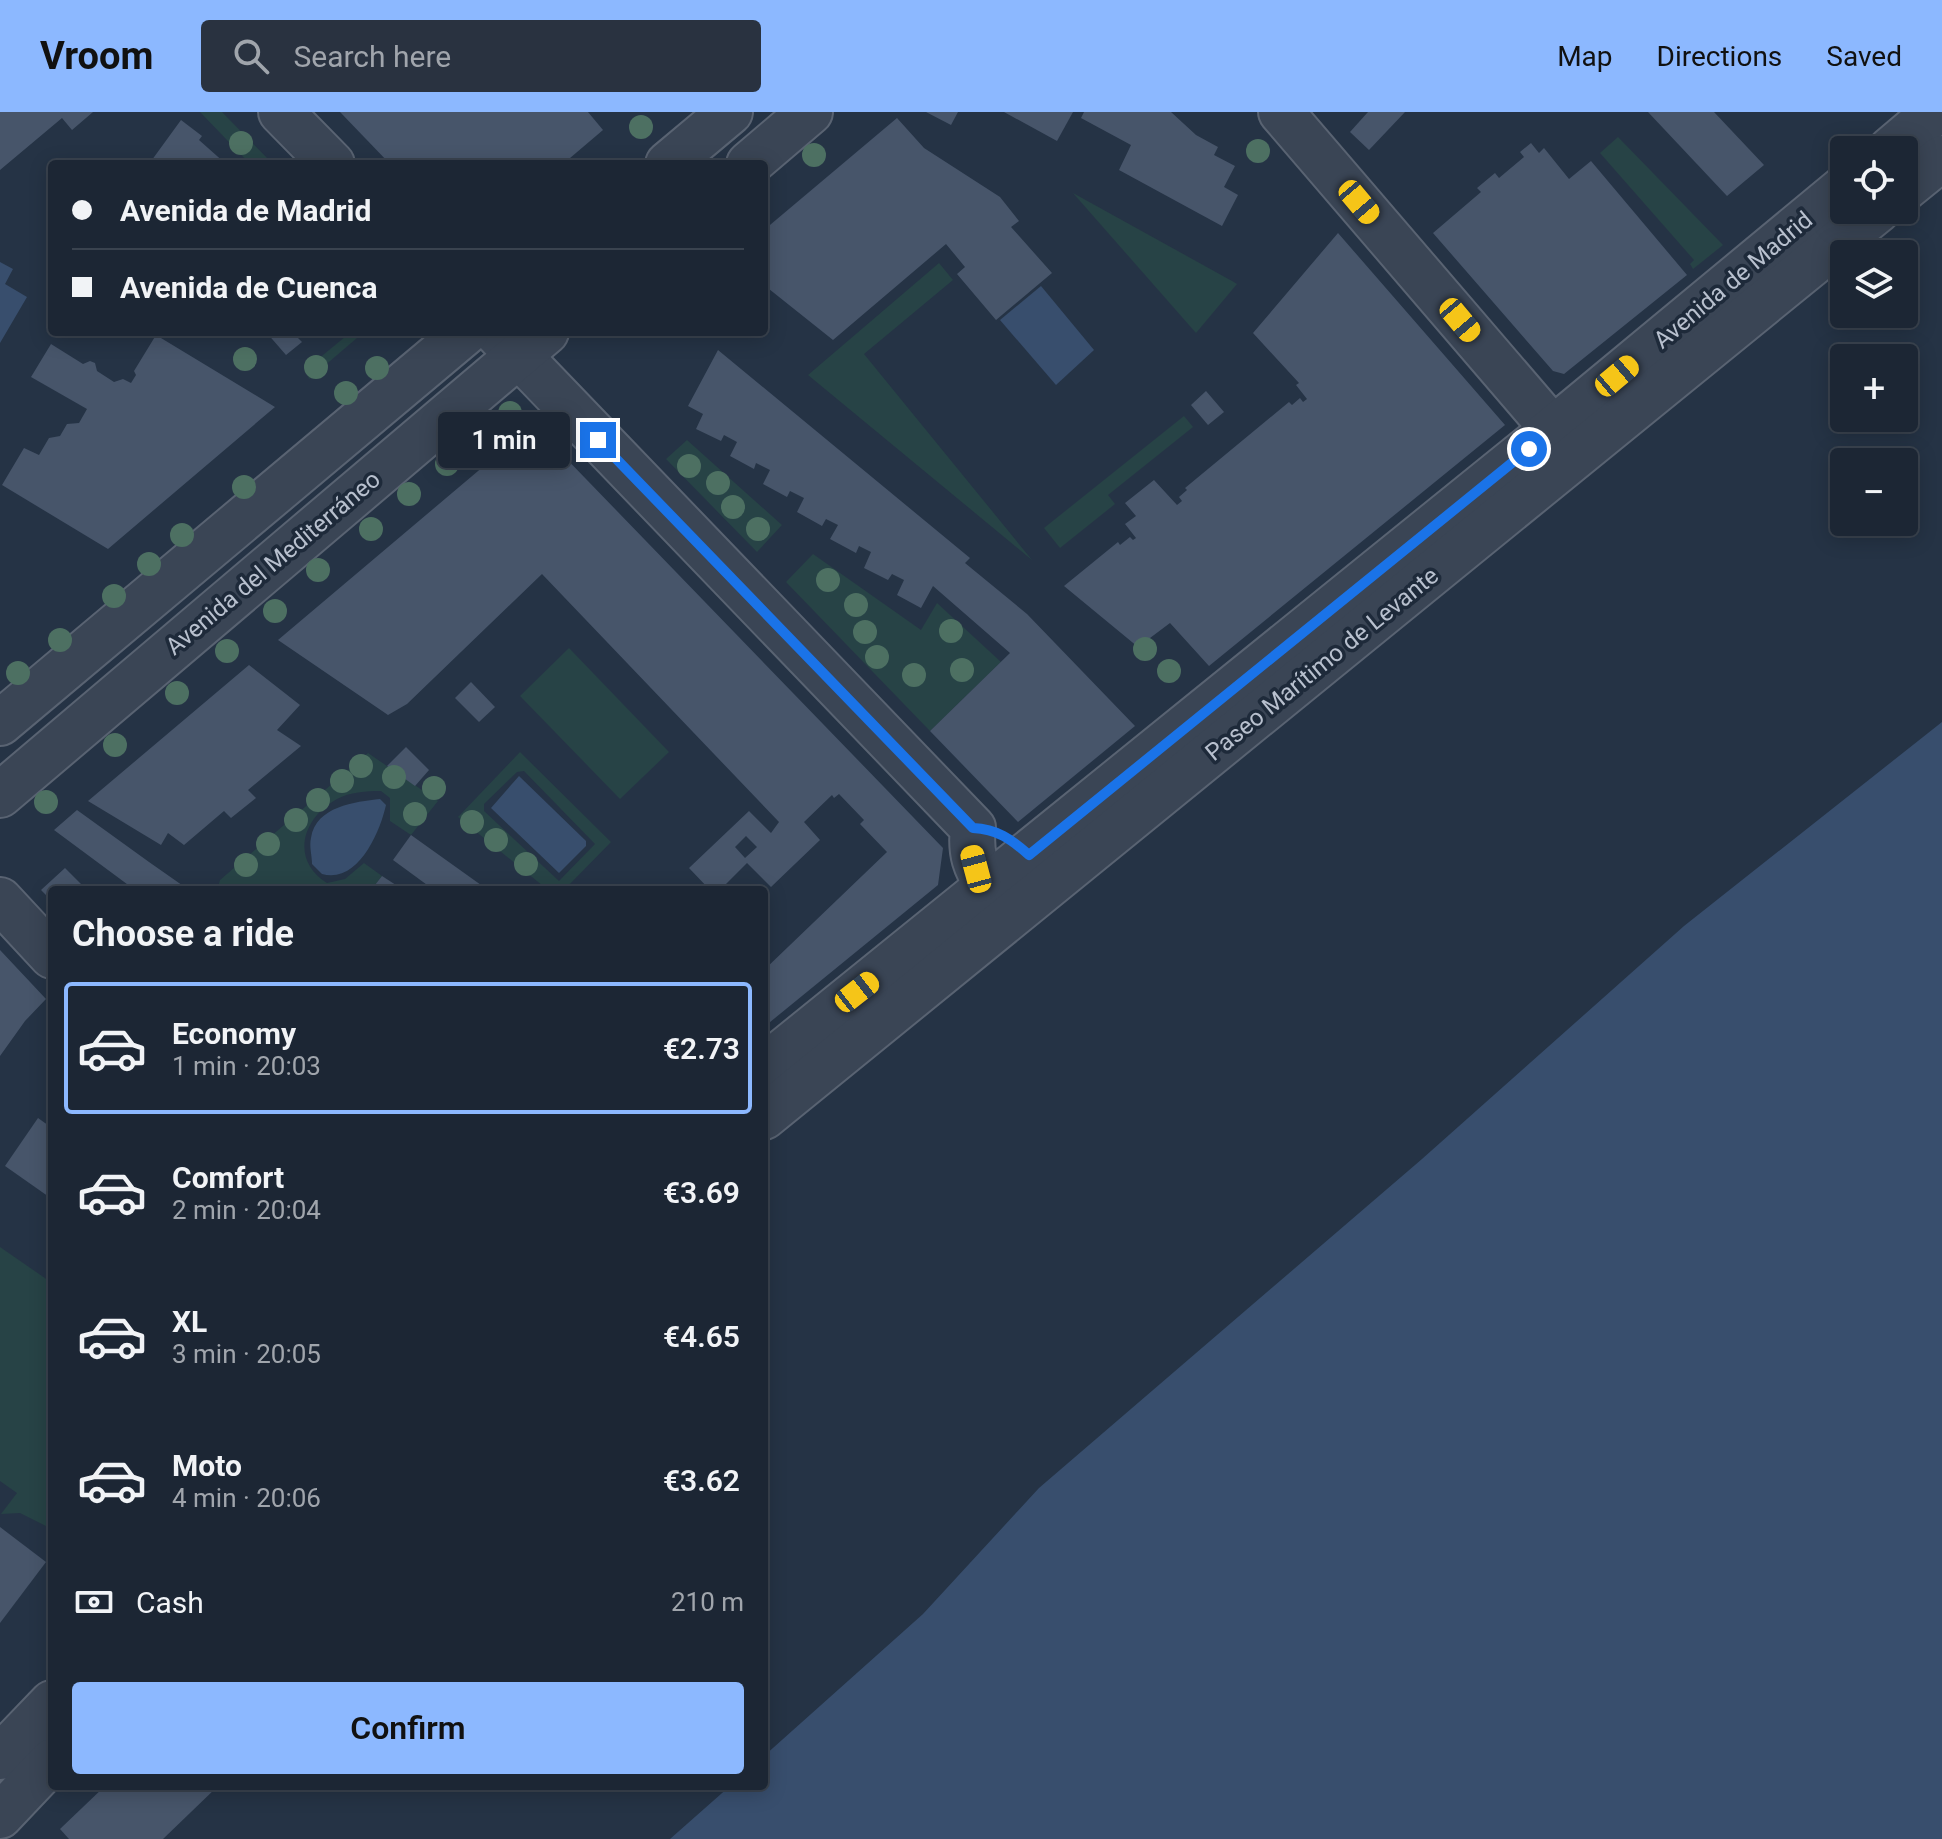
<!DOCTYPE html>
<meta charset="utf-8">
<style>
:root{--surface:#1c2634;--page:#293240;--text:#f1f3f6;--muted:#a0a5ac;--line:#3a434f;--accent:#8cb8ff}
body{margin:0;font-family:Roboto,sans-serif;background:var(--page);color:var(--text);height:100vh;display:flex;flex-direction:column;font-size:30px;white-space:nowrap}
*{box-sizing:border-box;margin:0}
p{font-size:26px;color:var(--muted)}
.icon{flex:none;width:44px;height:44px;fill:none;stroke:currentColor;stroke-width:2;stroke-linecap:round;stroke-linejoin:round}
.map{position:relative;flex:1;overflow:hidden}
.side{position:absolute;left:48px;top:774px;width:720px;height:904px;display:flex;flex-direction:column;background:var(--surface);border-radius:8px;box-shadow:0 4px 20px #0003,0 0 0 2px var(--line)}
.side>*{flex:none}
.top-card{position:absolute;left:48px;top:48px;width:720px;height:176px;border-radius:8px;box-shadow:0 4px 20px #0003,0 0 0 2px var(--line);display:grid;align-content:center;height:176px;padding:0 24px;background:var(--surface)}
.controls{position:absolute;left:1830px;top:24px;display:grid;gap:16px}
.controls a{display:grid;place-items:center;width:88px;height:88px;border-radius:8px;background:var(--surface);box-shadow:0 4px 20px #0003,0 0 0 2px var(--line);font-size:40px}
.end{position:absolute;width:36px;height:36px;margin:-18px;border:10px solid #1a73e8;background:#fff;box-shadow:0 0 0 4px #fff}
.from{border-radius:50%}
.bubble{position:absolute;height:56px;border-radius:8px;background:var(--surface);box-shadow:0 4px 20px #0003,0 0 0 2px var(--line);font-size:26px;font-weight:600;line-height:56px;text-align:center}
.car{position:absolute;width:24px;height:48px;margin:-24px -12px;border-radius:10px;box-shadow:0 0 6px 2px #0007;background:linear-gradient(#f5c518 24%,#345 0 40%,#f5c518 0 76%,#345 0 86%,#f5c518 0)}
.top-card b{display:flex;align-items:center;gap:28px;height:76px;font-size:30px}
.top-card b+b{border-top:2px solid var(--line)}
.top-card i{width:20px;height:20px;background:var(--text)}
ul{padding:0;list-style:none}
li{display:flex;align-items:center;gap:24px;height:132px;margin:0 16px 12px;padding:0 8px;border:4px solid transparent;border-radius:8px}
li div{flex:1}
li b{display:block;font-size:30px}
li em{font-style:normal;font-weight:600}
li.current{border-color:var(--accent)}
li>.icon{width:72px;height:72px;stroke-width:1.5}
h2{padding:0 24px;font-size:36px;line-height:96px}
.pay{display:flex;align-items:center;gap:20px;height:88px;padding:0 24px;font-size:30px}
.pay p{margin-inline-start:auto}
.cta{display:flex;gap:16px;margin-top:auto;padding:16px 24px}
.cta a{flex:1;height:92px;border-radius:8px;background:var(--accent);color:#111;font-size:32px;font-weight:600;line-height:92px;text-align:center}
header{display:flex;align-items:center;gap:48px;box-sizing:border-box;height:112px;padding:0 40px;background:var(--accent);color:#111}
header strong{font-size:38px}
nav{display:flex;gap:44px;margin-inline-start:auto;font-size:28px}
.search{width:560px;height:72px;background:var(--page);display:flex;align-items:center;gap:20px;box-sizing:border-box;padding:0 28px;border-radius:8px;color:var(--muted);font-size:30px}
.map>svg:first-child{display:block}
</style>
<header>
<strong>Vroom</strong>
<div class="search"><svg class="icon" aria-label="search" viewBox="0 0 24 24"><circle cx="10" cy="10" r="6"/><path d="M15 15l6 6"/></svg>Search here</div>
<nav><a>Map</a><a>Directions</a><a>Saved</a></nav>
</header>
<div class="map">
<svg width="1942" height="1727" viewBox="0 0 1942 1727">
<rect width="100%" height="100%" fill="#253345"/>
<g fill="#274346" fill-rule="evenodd">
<polygon points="200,0 222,0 273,52 250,52"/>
<polygon points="1618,25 1723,133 1693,157 1690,152 1694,148 1600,41"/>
<polygon points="1073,81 1232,169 1237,172 1196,221"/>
<polygon points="939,151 953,168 864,242 1032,448 808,263"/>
<polygon points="351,220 364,220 309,267 306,257"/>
<polygon points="1184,304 1193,315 1108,383 1115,392 1060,436 1044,416"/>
<polygon points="687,328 782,413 757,440 666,347"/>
<polygon points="813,442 921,518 937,491 1001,550 930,619 786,470"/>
<polygon points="569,536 669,640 620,687 520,584"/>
<path d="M 520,640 L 611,730 L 564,778 L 548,778 L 458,705 ZM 524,659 L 595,732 L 559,769 L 484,699 L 484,692 L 517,660 Z"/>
<path d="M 368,641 L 438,689 L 411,723 L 390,709 L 390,686 L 381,679 C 366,679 350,680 337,687 C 302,706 290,748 327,771 L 345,767 L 364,751 L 382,764 L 371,778 L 223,778 L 218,775 L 220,768 Z"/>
<polygon points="0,1135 52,1171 52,1417 20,1401 1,1402 17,1381 0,1369"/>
</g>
<g fill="#384e6d">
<polygon points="0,150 13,157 5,172 27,185 0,231"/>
<polygon points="1041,174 1094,238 1056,273 1000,208"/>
<polygon points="1942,610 1942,1727 670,1727 730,1674 764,1674 764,1644 923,1502 1039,1376 1422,1047 1684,814"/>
<polygon points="519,664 586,729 586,734 559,761 491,696"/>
<path d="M 380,687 L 386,693 C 380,720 358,772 322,762 L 312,752 C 312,744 309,734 311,726 C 316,694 355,690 380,687 Z"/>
</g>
<g fill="#47556a" fill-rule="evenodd">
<polygon points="0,0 93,0 72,18 62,6 0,58"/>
<polygon points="340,0 588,0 603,18 563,52 390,52"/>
<polygon points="926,0 958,0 951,13"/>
<polygon points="1004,0 1073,0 1057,29"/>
<polygon points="1084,0 1171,0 1196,23 1218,35 1214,43 1235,54 1224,75 1238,83 1222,114 1119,58 1131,33 1081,6"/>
<polygon points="1368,0 1405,0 1369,38 1350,20"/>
<polygon points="1648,0 1714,0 1764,53 1727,84"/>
<polygon points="897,6 924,36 1000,85 1019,109 1011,115 1052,161 996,208 957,162 965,155 946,132 833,228 764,173 764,118"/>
<polygon points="181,8 202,24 199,28 226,52 149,52"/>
<polygon points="1531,31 1539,41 1544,36 1569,67 1591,49 1687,163 1564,262 1553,259 1433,121 1481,80 1477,76 1495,61 1499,66 1524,45 1520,40"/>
<polygon points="1338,121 1505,313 1209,554 1170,511 1138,535 1064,474 1118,430 1120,433 1130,425 1133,428 1136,426 1125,412 1136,404 1125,391 1154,368 1177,393 1182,389 1179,385 1187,378 1185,376 1289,290 1292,293 1300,286 1303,290 1307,287 1296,273 1299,271 1253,221"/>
<polygon points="266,220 306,220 298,226 302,230 286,243"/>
<polygon points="156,223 275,295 108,437 2,373 24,336 39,343 49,326 60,324 67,312 79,311 87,297 31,265 51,232 83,252 90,249 95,251 97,259 114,270 123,267 131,271 136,263 134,259"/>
<polygon points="718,238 970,446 965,451 1027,502 1135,614 1018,710 930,619 1010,541 933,474 921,496 897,483 904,468 892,462 888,468 864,456 871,440 859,434 856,441 830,427 838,413 826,407 822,414 797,400 804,386 790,379 787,385 763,372 770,358 756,351 754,357 730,344 737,330 724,323 721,329 696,317 703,302 688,294"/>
<polygon points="1206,279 1224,300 1208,313 1191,293"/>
<path d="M 510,332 L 557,337 L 943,736 L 938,773 L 764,915 L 764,858 L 887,740 L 860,712 L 864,708 L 839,682 L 834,686 L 832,683 L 804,710 L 820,728 L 771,775 L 747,751 L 720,778 L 710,778 L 689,756 L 749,699 L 771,721 L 779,710 L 542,462 L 407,592 L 388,603 L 278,528 ZM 746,724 L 757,735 L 745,746 L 735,735 Z"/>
<polygon points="249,553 300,593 277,618 301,634 248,678 256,686 231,706 224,699 184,733 168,721 161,733 88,689"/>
<polygon points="471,570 495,595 479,610 455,586"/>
<polygon points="406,635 429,658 415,674 387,654"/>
<polygon points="77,698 149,750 189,778 135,778 54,718"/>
<polygon points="411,723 488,778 434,778 393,748"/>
<polygon points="65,756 87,778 52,778 52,789 41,778"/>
<polygon points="382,764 399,775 402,778 371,778"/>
<polygon points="0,838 46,887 25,909 0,944"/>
<polygon points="38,1006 52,1016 52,1087 5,1054"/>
<polygon points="0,1415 46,1450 0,1511"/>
<polygon points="105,1674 218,1674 163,1727 69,1727 60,1717"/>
</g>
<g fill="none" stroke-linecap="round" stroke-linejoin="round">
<defs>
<g id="minor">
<polyline points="281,0 332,52"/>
<polyline points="1281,0 1553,317"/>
<polyline points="1890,38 1935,0"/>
<polyline points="668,52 730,0"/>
<polyline points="749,52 810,0"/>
<polyline points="1904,77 1942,46"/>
<path d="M 496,220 L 973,716 C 970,741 975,755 989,776"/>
<polyline points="0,611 466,220"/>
<polyline points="0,683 546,220"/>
<polyline points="0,788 52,844"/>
<polyline points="764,955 1553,317 1844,76"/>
<polyline points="764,1005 1878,98"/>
<polyline points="0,1645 52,1591"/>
<polyline points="0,1704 52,1649"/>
</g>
</defs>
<use href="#minor" stroke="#596372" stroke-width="48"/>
<use href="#minor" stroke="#3a4555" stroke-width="44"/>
</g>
<g fill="#4d7062">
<circle cx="641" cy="15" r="12"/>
<circle cx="241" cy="31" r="12"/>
<circle cx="1258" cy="39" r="12"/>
<circle cx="814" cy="43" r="12"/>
<circle cx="245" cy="247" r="12"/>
<circle cx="316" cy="255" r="12"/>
<circle cx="377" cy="256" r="12"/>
<circle cx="346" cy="281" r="12"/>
<circle cx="510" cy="301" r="12"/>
<circle cx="447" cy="352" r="12"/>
<circle cx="689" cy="354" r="12"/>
<circle cx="718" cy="371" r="12"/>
<circle cx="244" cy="375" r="12"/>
<circle cx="409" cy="382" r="12"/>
<circle cx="733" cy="395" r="12"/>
<circle cx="371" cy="417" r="12"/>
<circle cx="758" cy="417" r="12"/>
<circle cx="182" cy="423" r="12"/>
<circle cx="149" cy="452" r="12"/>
<circle cx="318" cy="458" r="12"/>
<circle cx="828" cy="468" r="12"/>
<circle cx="114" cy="484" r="12"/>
<circle cx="856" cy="493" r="12"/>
<circle cx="275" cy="499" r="12"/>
<circle cx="951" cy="519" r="12"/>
<circle cx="865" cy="520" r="12"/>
<circle cx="60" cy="528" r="12"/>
<circle cx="1145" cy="537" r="12"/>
<circle cx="227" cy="539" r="12"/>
<circle cx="877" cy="545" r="12"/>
<circle cx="962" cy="558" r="12"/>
<circle cx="1169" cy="559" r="12"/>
<circle cx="18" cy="561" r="12"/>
<circle cx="914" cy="563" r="12"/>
<circle cx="177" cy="581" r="12"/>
<circle cx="115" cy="633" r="12"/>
<circle cx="361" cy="654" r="12"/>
<circle cx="394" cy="665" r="12"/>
<circle cx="342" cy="669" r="12"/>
<circle cx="434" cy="676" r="12"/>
<circle cx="318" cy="688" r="12"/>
<circle cx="46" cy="690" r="12"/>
<circle cx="415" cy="702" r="12"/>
<circle cx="296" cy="708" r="12"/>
<circle cx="472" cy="710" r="12"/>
<circle cx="496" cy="728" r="12"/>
<circle cx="268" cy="732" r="12"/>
<circle cx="526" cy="752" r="12"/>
<circle cx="246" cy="753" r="12"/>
</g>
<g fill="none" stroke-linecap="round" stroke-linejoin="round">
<path stroke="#1a73e8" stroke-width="10" d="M 598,328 L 973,716 C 997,717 1011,727 1029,743 L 1529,337"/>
</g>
<g text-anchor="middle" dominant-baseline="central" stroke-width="7" stroke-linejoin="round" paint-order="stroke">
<g font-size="24" fill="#b8c0ce" stroke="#1e2a3a">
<text transform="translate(1733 168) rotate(-40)">Avenida de Madrid</text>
<text transform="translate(273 451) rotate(-40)">Avenida del Mediterráneo</text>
<text transform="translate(1322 552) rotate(-39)">Paseo Marítimo de Levante</text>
</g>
</g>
</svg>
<div class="controls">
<a><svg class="icon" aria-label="locate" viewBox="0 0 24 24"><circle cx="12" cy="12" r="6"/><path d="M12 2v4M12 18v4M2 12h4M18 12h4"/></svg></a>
<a><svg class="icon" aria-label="layers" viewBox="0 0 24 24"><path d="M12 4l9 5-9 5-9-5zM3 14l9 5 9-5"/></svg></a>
<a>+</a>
<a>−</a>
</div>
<i class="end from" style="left:1529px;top:337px"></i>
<i class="end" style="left:598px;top:328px"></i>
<div class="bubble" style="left:438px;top:300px;width:132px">1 min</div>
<i class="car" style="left:1359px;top:90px;rotate:140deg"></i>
<i class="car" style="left:1460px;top:208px;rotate:140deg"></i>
<i class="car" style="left:1617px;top:264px;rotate:50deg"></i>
<i class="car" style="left:976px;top:757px;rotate:345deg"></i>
<i class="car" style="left:857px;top:880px;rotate:52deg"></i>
<div class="top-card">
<b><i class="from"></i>Avenida de Madrid</b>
<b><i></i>Avenida de Cuenca</b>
</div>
<section class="side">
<h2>Choose a ride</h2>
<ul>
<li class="current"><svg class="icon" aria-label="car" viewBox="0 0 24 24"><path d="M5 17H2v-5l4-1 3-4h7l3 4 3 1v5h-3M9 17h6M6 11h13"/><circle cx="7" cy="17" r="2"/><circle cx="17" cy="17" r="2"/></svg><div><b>Economy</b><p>1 min · 20:03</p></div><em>€2.73</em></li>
<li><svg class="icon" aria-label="car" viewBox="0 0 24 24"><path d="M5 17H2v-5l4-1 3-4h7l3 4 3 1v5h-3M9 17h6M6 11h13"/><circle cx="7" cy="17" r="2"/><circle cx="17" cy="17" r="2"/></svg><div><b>Comfort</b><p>2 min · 20:04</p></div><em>€3.69</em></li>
<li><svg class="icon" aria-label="car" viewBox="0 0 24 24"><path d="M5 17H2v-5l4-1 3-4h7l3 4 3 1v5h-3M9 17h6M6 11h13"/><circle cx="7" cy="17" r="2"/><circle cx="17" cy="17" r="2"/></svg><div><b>XL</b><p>3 min · 20:05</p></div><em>€4.65</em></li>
<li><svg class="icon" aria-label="car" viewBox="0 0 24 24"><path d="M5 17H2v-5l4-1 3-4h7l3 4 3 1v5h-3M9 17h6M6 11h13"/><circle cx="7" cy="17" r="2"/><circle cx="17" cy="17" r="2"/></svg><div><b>Moto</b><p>4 min · 20:06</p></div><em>€3.62</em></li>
</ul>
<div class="pay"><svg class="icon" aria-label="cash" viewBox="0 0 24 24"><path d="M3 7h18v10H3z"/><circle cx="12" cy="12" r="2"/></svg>Cash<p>210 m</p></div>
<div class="cta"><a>Confirm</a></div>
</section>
</div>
